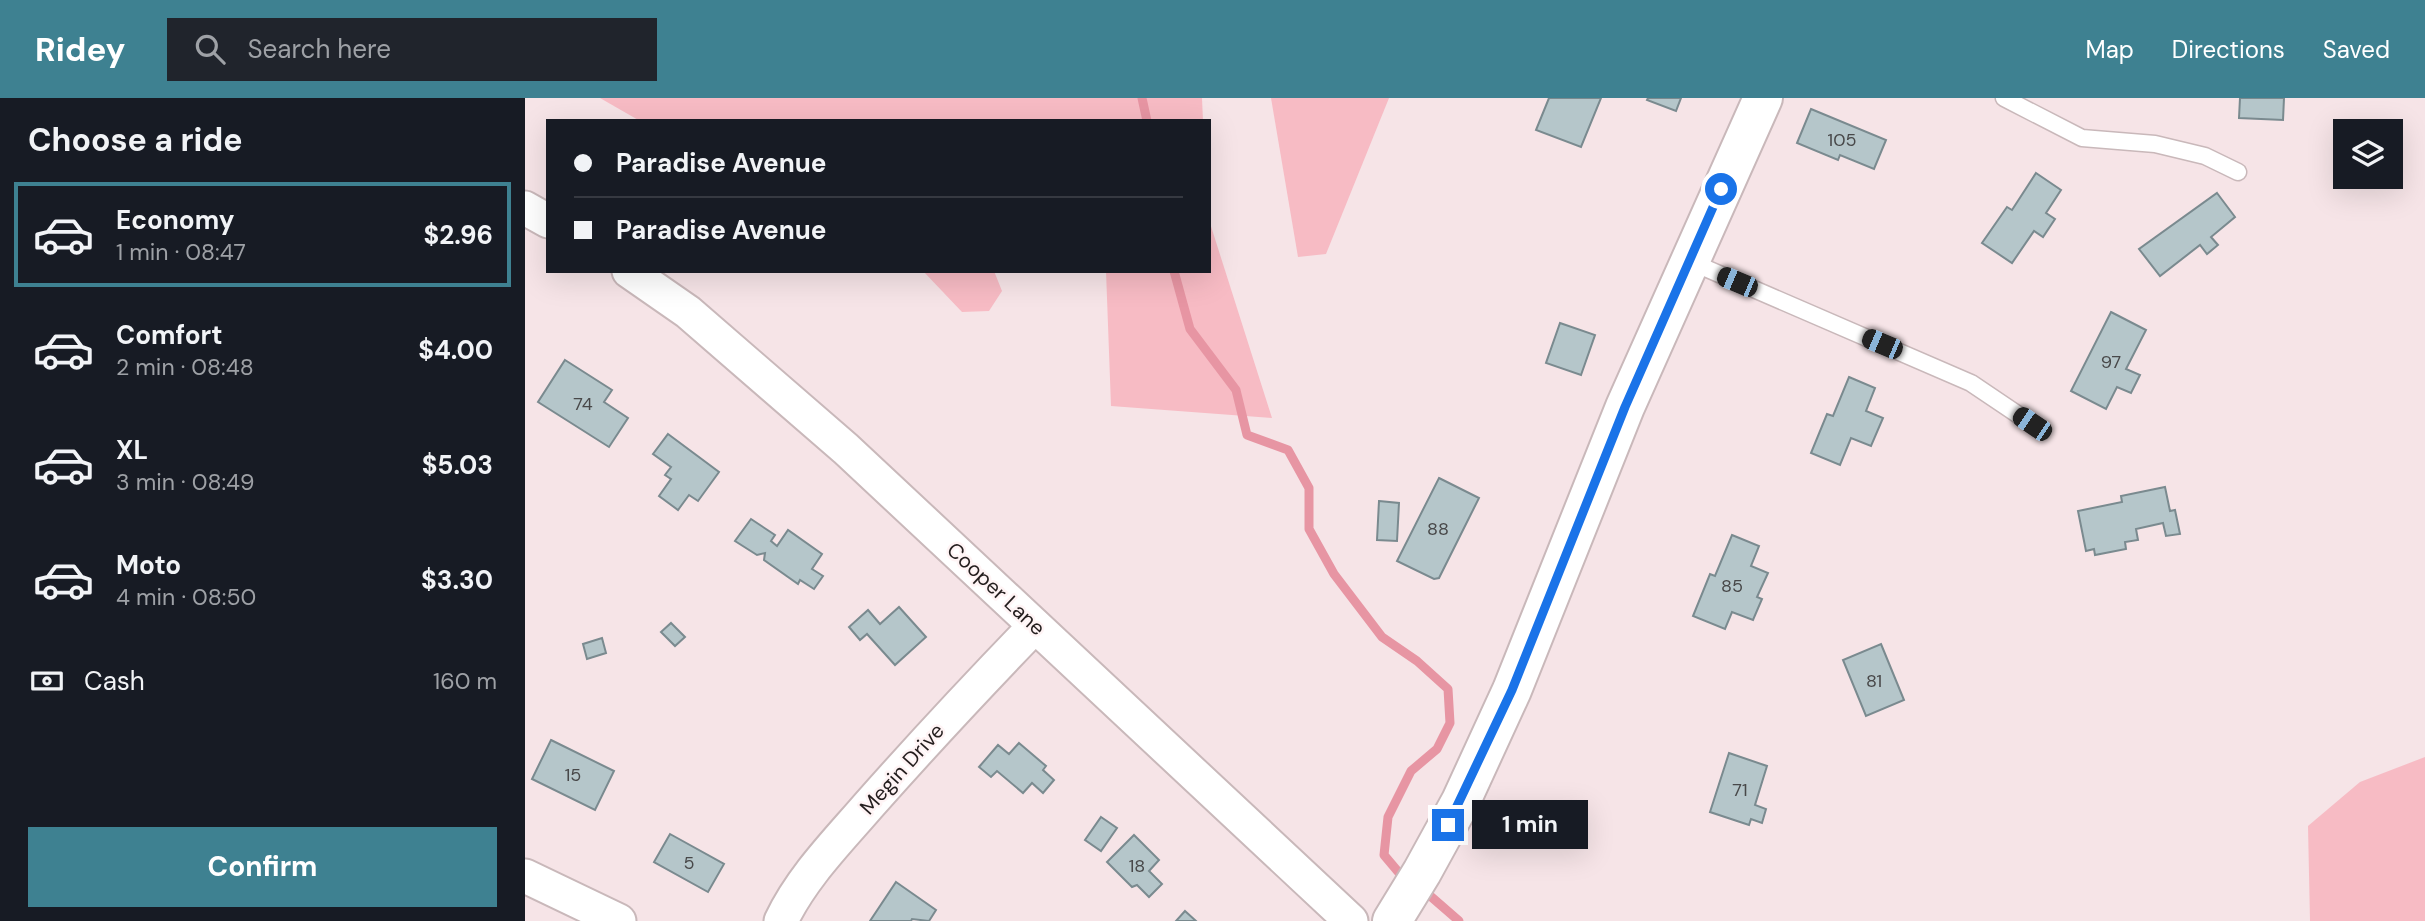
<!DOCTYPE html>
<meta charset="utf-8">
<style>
:root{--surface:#171b24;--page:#20242c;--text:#f1f3f6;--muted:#9ea1a6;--line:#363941;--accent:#3e8191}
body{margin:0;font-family:"DM Sans",sans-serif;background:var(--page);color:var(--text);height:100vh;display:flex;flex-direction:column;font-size:26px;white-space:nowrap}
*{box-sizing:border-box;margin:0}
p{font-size:23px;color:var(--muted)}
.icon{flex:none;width:38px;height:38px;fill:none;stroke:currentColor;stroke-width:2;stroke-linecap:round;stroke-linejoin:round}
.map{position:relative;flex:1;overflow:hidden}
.side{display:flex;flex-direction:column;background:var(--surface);width:525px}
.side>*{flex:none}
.banner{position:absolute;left:21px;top:21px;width:665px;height:154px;border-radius:0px;box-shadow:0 7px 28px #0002;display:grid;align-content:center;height:154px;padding:0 28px;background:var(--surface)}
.buttons{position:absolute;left:1808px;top:21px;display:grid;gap:14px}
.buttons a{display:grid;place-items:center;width:70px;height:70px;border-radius:0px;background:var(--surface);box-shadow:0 7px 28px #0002;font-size:35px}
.end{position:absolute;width:32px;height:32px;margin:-16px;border:9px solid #1a73e8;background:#fff;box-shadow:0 0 0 4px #fff}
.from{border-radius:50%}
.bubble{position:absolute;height:49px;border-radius:0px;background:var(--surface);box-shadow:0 7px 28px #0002;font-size:23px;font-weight:700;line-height:49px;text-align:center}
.car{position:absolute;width:21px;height:42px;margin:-21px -10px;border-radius:9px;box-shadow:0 0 5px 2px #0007;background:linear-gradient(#222 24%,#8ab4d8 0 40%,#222 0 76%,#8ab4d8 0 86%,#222 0)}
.banner b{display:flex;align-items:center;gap:24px;height:66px;font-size:26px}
.banner b+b{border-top:2px solid var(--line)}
.banner i{width:18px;height:18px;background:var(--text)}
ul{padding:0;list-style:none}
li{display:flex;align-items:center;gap:21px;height:105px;margin:0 14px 10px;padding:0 14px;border:4px solid transparent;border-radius:0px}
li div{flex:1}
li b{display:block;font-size:26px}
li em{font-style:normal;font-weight:700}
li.current{border-color:var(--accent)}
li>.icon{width:63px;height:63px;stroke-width:1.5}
h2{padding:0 28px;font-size:32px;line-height:84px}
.pay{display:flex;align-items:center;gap:18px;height:77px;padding:0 28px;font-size:26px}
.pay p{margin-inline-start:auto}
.primary-button{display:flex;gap:14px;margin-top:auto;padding:14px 28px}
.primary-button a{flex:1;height:80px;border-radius:0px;background:var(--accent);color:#fff;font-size:28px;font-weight:700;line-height:80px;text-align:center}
header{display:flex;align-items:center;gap:42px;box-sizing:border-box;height:98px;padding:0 35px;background:var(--accent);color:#fff}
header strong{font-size:33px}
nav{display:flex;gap:38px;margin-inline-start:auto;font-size:24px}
.search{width:490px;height:63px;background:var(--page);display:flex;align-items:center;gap:18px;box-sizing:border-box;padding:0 24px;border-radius:0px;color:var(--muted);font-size:26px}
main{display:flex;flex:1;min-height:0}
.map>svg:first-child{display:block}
</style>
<header>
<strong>Ridey</strong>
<div class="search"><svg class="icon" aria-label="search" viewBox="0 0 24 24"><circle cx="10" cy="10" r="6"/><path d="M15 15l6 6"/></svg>Search here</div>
<nav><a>Map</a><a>Directions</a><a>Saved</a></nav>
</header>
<main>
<section class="side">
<h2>Choose a ride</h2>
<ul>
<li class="current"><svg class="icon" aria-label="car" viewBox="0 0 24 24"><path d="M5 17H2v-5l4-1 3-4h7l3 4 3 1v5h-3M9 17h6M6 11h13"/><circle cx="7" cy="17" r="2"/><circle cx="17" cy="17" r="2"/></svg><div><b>Economy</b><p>1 min · 08:47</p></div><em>$2.96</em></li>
<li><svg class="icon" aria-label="car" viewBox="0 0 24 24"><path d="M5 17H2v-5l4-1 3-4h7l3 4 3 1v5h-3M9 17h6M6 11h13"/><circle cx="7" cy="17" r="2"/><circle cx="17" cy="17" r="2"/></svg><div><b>Comfort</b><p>2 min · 08:48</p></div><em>$4.00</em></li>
<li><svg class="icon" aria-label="car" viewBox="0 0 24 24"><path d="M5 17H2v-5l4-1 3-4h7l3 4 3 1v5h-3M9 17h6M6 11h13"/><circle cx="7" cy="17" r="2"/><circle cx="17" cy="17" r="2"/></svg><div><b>XL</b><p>3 min · 08:49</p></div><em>$5.03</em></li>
<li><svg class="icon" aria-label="car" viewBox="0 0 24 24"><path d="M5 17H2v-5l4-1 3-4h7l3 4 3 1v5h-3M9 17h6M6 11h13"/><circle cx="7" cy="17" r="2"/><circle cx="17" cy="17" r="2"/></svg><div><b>Moto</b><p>4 min · 08:50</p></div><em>$3.30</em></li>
</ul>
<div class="pay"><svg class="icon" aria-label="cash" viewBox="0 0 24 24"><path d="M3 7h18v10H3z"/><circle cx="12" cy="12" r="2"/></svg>Cash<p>160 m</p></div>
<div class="primary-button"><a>Confirm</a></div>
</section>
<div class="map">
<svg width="1900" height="823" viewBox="0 0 1900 823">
<rect width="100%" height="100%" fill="#f6e4e7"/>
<g fill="#f7bbc4">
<polygon points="75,0 677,0 678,23 115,23"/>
<polygon points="746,0 864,0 801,156 773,159"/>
<polygon points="684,122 747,320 586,308 581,173 684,173"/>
<polygon points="398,173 469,173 477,193 464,213 437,214"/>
<polygon points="1900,659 1900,823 1785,823 1783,728 1835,684"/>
</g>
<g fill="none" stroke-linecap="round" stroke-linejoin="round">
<g stroke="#e795a3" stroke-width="9">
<polyline points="617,0 622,23"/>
<polyline points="649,173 665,231 711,292 722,337 763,352 784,390 784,431 809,476 857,539 892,563 923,591 925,625 912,651 886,673 863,719 859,757 875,776"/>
<polyline points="903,796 934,823"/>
</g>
</g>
<g fill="#b5c6ca" stroke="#7a8a8f" stroke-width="2">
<polygon points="1024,0 1076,0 1056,49 1011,32"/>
<polygon points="1123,0 1156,0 1151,13 1122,2"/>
<polygon points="1715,0 1759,0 1758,22 1714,20"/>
<polygon points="1286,11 1361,42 1349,71 1315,57 1313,62 1272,45"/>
<polygon points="1511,75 1536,92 1521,115 1530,121 1518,139 1509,133 1487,165 1457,145 1482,109 1487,112"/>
<polygon points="1692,95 1710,119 1686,139 1693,147 1682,156 1675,147 1635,178 1614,151"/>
<polygon points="1586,214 1621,232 1601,271 1615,277 1606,295 1592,289 1581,311 1546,293"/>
<polygon points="1035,225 1070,237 1056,277 1021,265"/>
<polygon points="40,262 87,292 79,304 103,320 84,349 13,304"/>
<polygon points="1324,279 1350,290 1341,313 1358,320 1346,348 1326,340 1315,367 1286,355 1302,316 1308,318"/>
<polygon points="143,336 194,374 173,403 164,397 153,412 134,398 146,381 140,377 146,369 128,356"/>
<polygon points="914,380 954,400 914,480 909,481 872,463"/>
<polygon points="1640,389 1645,413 1650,412 1655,436 1641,438 1638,425 1611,431 1613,442 1600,444 1601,451 1570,457 1569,451 1561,453 1553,413 1597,404 1596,398"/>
<polygon points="854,403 874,405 872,443 852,442"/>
<polygon points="226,421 250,437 246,443 252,448 263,432 297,456 287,471 298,478 289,491 275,482 273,486 239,462 240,455 232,457 210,443"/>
<polygon points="1207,437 1234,448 1226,468 1243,475 1232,499 1237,501 1228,522 1207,514 1200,531 1168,518 1185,476 1190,478"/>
<polygon points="374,509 401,539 370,567 342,536 335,542 324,529 343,512 355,526"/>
<polygon points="146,525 160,539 150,548 136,534"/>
<polygon points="77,540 81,555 62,561 58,546"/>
<polygon points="1356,546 1379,602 1341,618 1318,562"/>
<polygon points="26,642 89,673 70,712 7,681"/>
<polygon points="494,645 521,668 518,672 529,682 518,695 507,685 498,695 472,673 466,679 454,669 473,647 484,656"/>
<polygon points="1204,655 1242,668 1230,707 1241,711 1237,725 1226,721 1224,727 1185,714"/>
<polygon points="576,719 592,730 576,753 560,742"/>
<polygon points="145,736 199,766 183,794 129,764"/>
<polygon points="609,737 634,762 624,773 637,786 624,799 612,787 607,789 582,764"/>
<polygon points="371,784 411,812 404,823 387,821 386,823 345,823"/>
<polygon points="660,813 671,823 651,823"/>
</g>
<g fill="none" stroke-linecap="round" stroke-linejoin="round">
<defs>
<g id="service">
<polyline points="1479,0 1557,40 1630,46 1680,58 1713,74"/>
<polyline points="1164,163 1446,285 1507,326"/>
</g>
<g id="minor">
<polyline points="0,110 23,123"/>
<polyline points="104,173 163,214 321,351 826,823"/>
<polyline points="0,778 94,823"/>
<path d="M 256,823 C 277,779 312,744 343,708 C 397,647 453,587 510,528"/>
</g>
<polyline id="tertiary" points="867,823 897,774 936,703 987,592 1100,309 1238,0"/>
</defs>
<use href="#service" stroke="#c9b8ba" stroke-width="19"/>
<use href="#minor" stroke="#c9b8ba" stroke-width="37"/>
<use href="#tertiary" stroke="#c9b8ba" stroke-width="42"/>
<use href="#service" stroke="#fff" stroke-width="16"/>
<use href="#minor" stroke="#fff" stroke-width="33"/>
<use href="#tertiary" stroke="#fff" stroke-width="38"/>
</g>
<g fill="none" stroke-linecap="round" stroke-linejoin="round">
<polyline stroke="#1a73e8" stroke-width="9" points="923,727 987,592 1100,309 1196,91"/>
</g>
<g text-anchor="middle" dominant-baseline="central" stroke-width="5" stroke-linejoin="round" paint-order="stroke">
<g font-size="18" fill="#484849">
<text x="1317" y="42">105</text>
<text x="1586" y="264">97</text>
<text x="58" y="306">74</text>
<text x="913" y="431">88</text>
<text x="1207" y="488">85</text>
<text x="1349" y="583">81</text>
<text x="48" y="677">15</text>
<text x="1215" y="692">71</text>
<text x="164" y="765">5</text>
<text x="612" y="768">18</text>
</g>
<g font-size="21" fill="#241e1e" stroke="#fff4f5">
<text transform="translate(471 491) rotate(43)">Cooper Lane</text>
<text transform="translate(377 671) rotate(-48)">Megin Drive</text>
</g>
</g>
</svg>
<div class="buttons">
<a><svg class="icon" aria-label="layers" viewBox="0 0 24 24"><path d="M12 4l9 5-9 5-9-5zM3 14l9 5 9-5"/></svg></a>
</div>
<i class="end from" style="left:1196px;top:91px"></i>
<i class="end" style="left:923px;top:727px"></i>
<div class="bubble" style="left:947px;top:702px;width:116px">1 min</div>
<i class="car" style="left:1212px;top:184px;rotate:293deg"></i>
<i class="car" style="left:1357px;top:246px;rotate:293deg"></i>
<i class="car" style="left:1507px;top:326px;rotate:304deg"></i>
<div class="banner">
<b><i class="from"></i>Paradise Avenue</b>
<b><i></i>Paradise Avenue</b>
</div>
</div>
</main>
